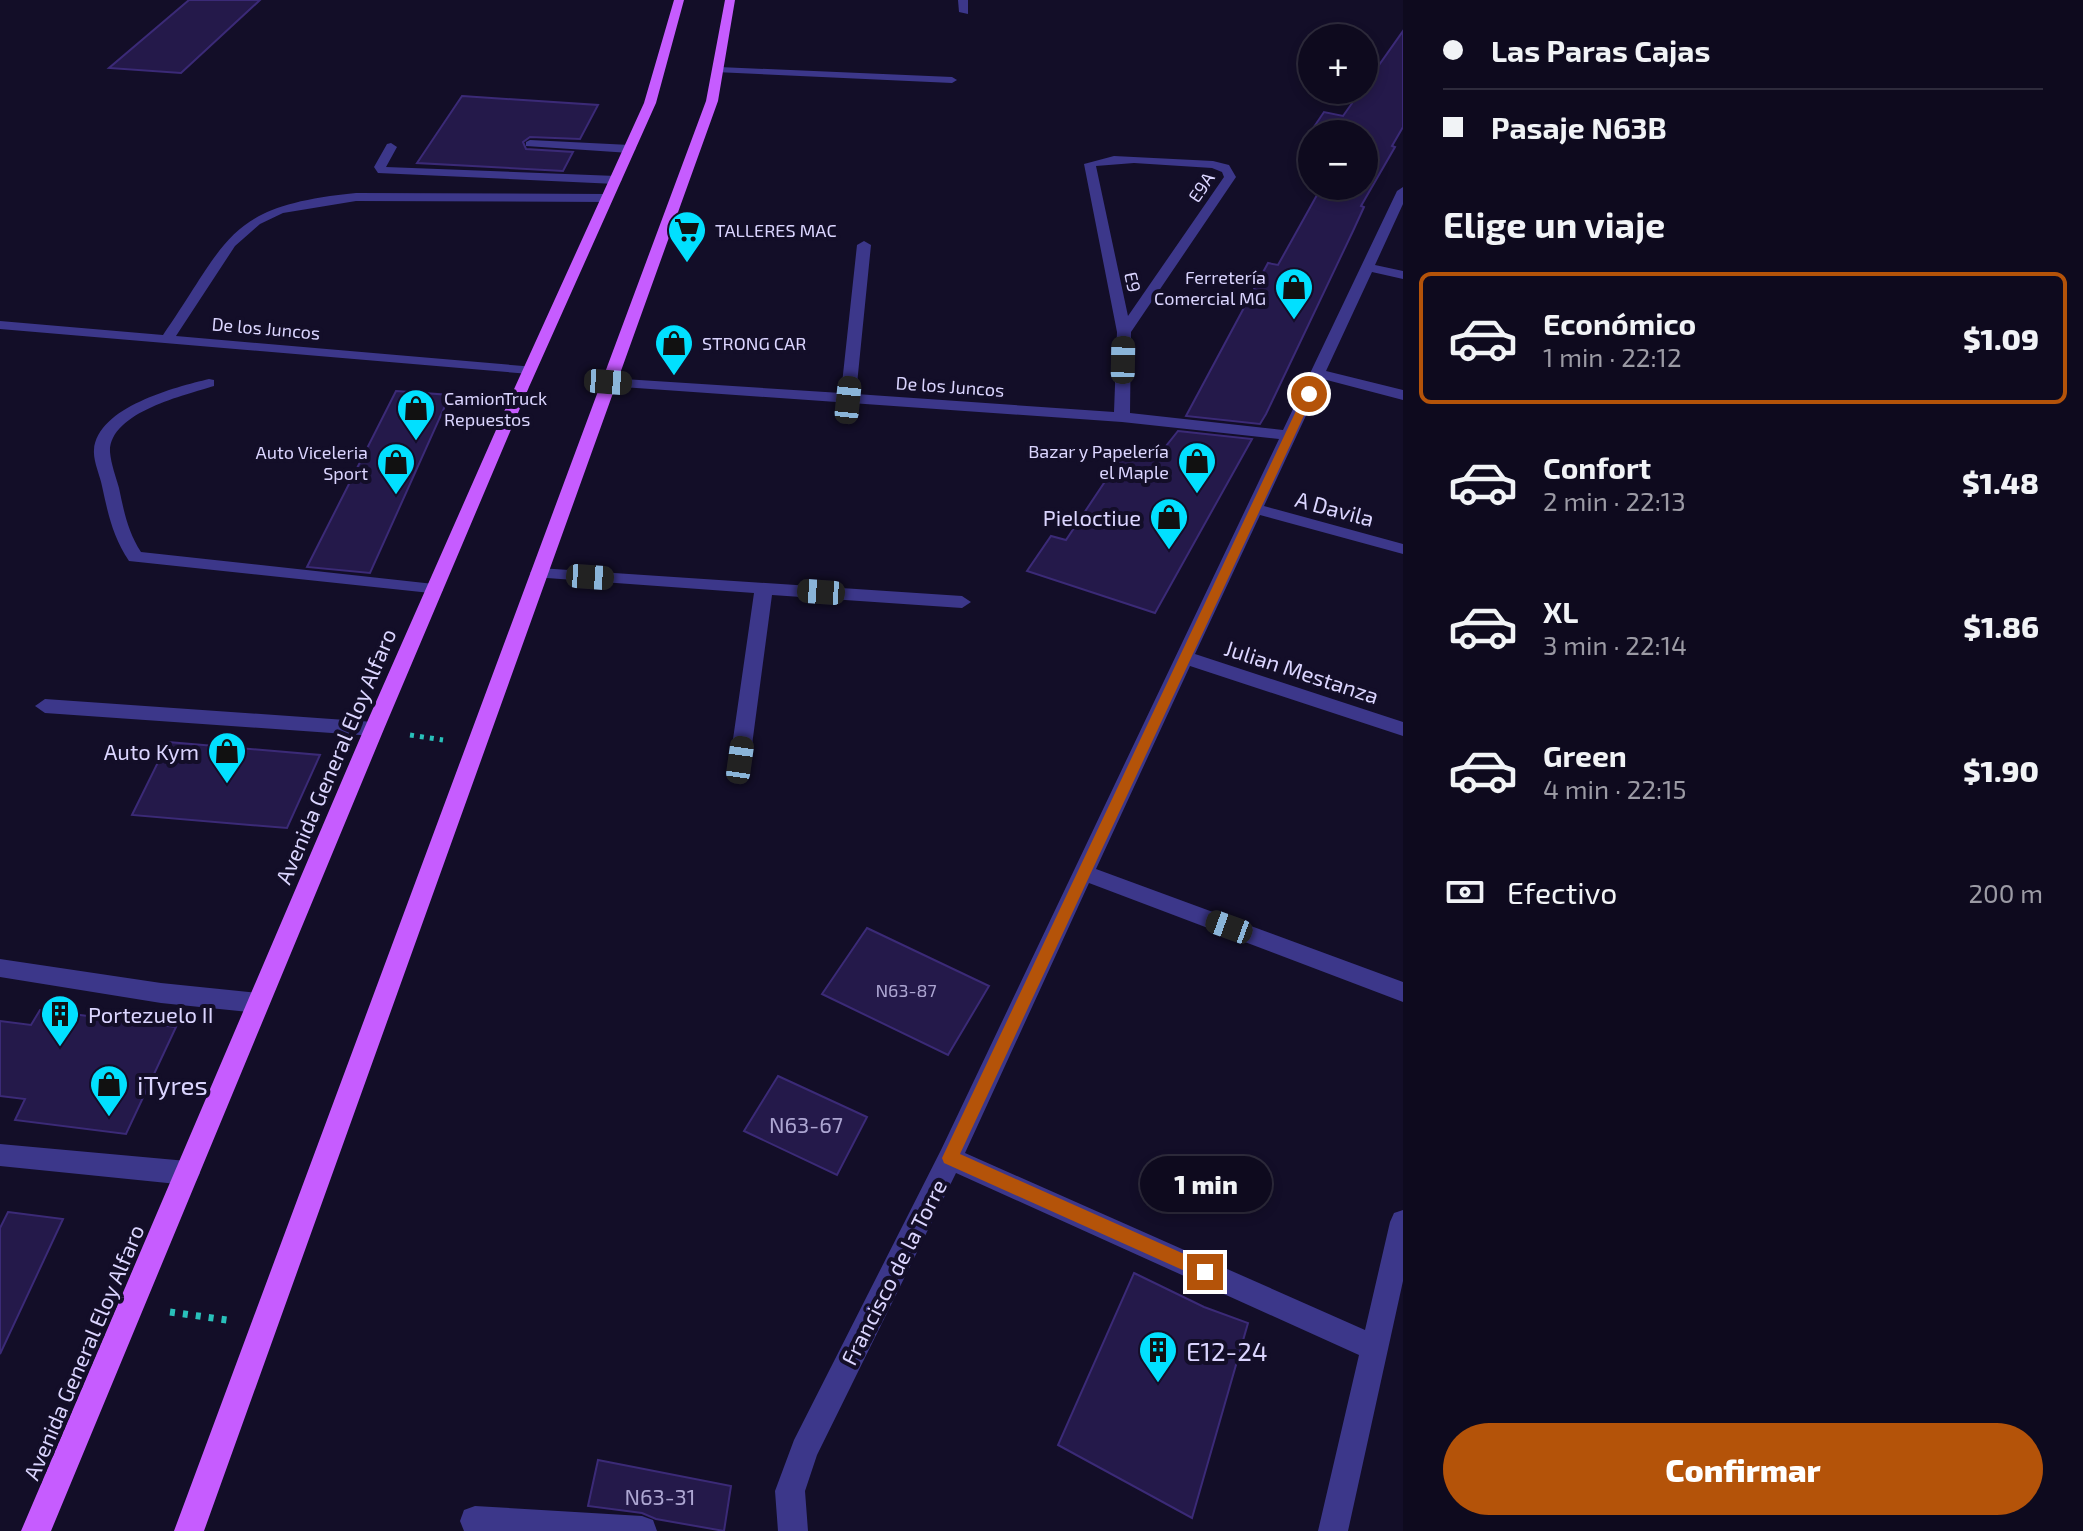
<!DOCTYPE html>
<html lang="es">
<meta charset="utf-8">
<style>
:root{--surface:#0e0a1e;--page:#1c182b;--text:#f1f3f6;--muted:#9b9aa4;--line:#2e2b3c;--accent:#b45309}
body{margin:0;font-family:"Exo 2",sans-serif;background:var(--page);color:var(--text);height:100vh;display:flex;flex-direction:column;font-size:30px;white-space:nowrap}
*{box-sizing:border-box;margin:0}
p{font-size:26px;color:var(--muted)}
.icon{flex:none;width:44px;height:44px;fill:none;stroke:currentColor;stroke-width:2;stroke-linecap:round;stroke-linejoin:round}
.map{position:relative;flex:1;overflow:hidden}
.details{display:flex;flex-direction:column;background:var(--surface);width:680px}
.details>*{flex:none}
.guide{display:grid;align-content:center;height:176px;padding:0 40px;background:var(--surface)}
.controls{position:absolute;left:1298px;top:24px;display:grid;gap:16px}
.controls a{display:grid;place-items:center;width:80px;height:80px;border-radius:50%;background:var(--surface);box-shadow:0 4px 12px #0003,0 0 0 2px var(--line);font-size:40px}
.end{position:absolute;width:36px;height:36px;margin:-18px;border:10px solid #b45309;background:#fff;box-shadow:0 0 0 4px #fff}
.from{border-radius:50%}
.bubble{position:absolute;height:56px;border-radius:28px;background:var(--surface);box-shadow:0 4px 12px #0003,0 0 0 2px var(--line);font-size:26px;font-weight:800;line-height:56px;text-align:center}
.car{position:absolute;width:24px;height:48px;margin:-24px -12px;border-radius:10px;box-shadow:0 0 6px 2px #0007;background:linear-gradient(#222 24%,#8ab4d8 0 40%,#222 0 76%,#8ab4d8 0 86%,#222 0)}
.guide b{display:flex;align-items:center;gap:28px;height:76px;font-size:30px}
.guide b+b{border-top:2px solid var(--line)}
.guide i{width:20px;height:20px;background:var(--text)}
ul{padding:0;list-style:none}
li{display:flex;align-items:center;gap:24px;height:132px;margin:0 16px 12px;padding:0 24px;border:4px solid transparent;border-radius:12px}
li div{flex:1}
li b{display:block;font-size:30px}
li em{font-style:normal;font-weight:800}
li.active{border-color:var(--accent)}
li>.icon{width:72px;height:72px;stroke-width:1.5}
h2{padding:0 40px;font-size:36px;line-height:96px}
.pay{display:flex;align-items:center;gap:20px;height:88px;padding:0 40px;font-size:30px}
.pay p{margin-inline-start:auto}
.action{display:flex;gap:16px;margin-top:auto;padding:16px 40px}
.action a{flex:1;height:92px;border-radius:48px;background:var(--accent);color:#fff;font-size:32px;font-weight:800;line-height:92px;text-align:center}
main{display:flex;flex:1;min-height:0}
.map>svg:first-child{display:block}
</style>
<main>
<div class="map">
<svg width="1403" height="1531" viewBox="0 0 1403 1531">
<rect width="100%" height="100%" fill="#130e28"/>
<g fill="#24194a" stroke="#3b2a77" stroke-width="2">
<polygon points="189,0 260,0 181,73 109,68"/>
<polygon points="1403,31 1403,127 1392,146 1395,147 1361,206 1364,207 1353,231 1266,414 1260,424 1186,416 1268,263 1278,265 1322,186 1364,186 1364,134 1312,134 1312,148 1301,146 1324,112 1343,116"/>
<polygon points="462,96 598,105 580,139 530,137 523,142 526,149 573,152 563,171 417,163"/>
<polygon points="396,391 450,395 370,573 307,567"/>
<polygon points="1178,431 1252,439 1155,613 1027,571 1051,536 1066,540 1128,447 1158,456"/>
<polygon points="168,742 320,755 287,828 132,815"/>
<polygon points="867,928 989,986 948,1055 822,994"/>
<polygon points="40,1010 176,1027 126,1134 15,1120 25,1099 0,1096 0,1021 31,1025"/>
<polygon points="778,1076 867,1117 837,1175 744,1131"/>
<polygon points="8,1212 63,1219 0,1354 0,1228"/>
<polygon points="1134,1273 1204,1307 1248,1323 1192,1518 1058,1445"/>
<polygon points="598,1460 731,1486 724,1531 656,1519 642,1513 588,1506"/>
</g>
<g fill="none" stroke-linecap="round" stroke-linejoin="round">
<polyline stroke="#29c0ba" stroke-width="5" stroke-dasharray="4 6" stroke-linecap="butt" points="410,735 443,740"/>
<polyline stroke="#29c0ba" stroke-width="7" stroke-dasharray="5 8" stroke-linecap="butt" points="170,1312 227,1320"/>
<g fill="#3c378a" fill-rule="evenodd">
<polygon points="958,0 968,0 968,14 959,12"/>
<polygon points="719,67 952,77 957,80 952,83 715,72 715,68"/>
<polygon points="530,140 630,145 636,149 630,153 526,146 526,142"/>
<polygon points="391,143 397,147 386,167 616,176 622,180 616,184 378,173 374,167 387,144"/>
<path d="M 1114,156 L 1213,161 L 1229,165 L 1236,177 L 1131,332 L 1130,413 L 1283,430 L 1397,191 L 1403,187 L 1403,204 L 1375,265 L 1403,271 L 1403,279 L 1372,272 L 1326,371 L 1403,390 L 1403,400 L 1323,379 L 1264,506 L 1403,544 L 1403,554 L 1260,515 L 1195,654 L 1403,722 L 1403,736 L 1190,666 L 1096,869 L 1403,982 L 1403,1002 L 1089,883 L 965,1153 L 1365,1330 L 1390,1222 L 1394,1213 L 1403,1210 L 1403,1281 L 1348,1531 L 1318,1531 L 1359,1355 L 956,1173 L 817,1455 L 805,1491 L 808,1531 L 778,1531 L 775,1491 L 794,1440 L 941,1150 L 1279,439 L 1122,422 L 608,386 L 601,382 L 608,378 L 841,393 L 857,245 L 864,241 L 871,245 L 856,394 L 1114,412 L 1117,332 L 1084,164 ZM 1134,163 L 1212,168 L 1222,172 L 1224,177 L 1128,316 L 1096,166 Z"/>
<path d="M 356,193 L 607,194 L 613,198 L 607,202 L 356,201 L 283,213 L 260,224 L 235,246 L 176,336 L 535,367 L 535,373 L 530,374 L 0,329 L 0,321 L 163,335 C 230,238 226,206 356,193 Z"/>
<path d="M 209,379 L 214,380 L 214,386 C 186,395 109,412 110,452 C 111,464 116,477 119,488 C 124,512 128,532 141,552 L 434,584 L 440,586 L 443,590 L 440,594 L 129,561 C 113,537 108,514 102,486 C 100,475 93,461 94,450 C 97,407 176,387 209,379 Z"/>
<polygon points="539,568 962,596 971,602 962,608 772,595 750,760 747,765 733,765 730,760 754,593 533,577 530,573 533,569"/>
<polygon points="45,699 374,722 384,729 374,736 45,713 35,706"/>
<polygon points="0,959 161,983 258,993 266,996 270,1003 266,1010 258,1013 161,1003 0,977"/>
<polygon points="0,1144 187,1161 196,1165 200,1173 196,1181 187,1185 0,1166"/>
<polygon points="475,1506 642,1516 653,1520 657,1531 464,1531 460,1521 464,1510"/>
</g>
<g fill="#c65cff" fill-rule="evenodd">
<polygon points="674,0 684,0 656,103 529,387 384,729 51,1531 21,1531 364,729 515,387 644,103"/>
<polygon points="725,0 735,0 718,101 204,1531 174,1531 706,101"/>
</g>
</g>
<polygon fill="#b45309" points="1309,391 1314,394 960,1154 1211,1266 1213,1272 1211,1278 1205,1280 944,1163 942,1158 1304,394"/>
<defs>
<symbol id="supermarket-pin" viewBox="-11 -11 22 30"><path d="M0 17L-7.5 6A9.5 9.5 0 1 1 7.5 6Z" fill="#01e0ff" stroke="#130e28"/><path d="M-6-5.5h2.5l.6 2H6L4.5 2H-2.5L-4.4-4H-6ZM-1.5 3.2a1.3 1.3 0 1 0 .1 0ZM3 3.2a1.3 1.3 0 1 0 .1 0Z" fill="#111"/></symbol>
<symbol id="shop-pin" viewBox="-11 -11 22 30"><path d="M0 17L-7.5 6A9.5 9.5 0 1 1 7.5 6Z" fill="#01e0ff" stroke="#130e28"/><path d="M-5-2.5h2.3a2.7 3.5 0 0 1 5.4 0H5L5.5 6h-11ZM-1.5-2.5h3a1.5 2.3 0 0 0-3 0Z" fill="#111"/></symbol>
<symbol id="building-pin" viewBox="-11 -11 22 30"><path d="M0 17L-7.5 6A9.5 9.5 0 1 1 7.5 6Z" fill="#01e0ff" stroke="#130e28"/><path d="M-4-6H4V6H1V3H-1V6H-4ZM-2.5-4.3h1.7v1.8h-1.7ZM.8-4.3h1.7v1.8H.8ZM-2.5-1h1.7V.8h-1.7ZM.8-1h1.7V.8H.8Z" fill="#111"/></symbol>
</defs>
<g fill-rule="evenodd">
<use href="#supermarket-pin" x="665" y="208" width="44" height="60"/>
<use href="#shop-pin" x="1272" y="265" width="44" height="60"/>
<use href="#shop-pin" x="652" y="321" width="44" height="60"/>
<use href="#shop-pin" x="394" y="386" width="44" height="60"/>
<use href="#shop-pin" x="1175" y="439" width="44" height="60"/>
<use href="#shop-pin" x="374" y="440" width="44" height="60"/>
<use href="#shop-pin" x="1147" y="495" width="44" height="60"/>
<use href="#shop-pin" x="205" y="729" width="44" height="60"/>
<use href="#building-pin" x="38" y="992" width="44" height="60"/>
<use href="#shop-pin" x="87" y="1062" width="44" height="60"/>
<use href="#building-pin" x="1136" y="1328" width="44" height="60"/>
</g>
<g text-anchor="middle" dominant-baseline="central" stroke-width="8" stroke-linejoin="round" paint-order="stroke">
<g font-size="18" fill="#dbd5ff" stroke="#130e28">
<text transform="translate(1201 187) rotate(-56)">E9A</text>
<text transform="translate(1133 282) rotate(78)">E9</text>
<text transform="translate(266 328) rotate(5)">De los Juncos</text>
<text transform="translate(950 386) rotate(4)">De los Juncos</text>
</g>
<g font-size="18" fill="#dbd5ff" stroke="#130e28" text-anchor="start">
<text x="715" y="230">TALLERES MAC</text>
<text x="1266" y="277" text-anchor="end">Ferretería<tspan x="1266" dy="21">Comercial MG</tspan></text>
<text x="702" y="343">STRONG CAR</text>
<text x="444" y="398">CamionTruck<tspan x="444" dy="21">Repuestos</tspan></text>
<text x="1169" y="451" text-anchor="end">Bazar y Papelería<tspan x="1169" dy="21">el Maple</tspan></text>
<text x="368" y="452" text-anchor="end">Auto Viceleria<tspan x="368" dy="21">Sport</tspan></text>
</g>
<g font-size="18" fill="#ada6d2">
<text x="906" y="990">N63-87</text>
</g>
<g font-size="22" fill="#dbd5ff" stroke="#130e28">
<text transform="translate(1335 508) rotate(15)">A Davila</text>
<text transform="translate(1302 671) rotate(18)">Julian Mestanza</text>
<text transform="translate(335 756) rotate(-67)">Avenida General Eloy Alfaro</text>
<text transform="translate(893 1272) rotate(-63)">Francisco de la Torre</text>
<text transform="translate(83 1352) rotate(-67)">Avenida General Eloy Alfaro</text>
</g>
<g font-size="22" fill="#dbd5ff" stroke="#130e28" text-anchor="end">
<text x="1141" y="517">Pieloctiue</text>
<text x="199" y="751">Auto Kym</text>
<text x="88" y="1014" text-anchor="start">Portezuelo II</text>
</g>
<g font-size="22" fill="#ada6d2">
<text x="806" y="1124">N63-67</text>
<text x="660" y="1496">N63-31</text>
</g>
<g font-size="26" fill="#dbd5ff" stroke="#130e28" text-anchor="start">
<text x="137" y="1084">iTyres</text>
<text x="1186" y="1350">E12-24</text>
</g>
</g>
</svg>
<div class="controls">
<a>+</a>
<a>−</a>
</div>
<i class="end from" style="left:1309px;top:394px"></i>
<i class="end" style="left:1205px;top:1272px"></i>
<div class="bubble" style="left:1140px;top:1156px;width:132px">1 min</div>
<i class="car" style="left:1123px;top:360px;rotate:1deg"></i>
<i class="car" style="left:608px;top:382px;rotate:94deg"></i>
<i class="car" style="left:848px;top:400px;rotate:6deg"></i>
<i class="car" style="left:590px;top:577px;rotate:94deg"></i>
<i class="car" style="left:821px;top:592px;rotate:274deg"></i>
<i class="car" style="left:740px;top:760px;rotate:8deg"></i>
<i class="car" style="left:1229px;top:927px;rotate:290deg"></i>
</div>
<section class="details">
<div class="guide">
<b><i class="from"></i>Las Paras Cajas</b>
<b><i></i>Pasaje N63B</b>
</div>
<h2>Elige un viaje</h2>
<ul>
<li class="active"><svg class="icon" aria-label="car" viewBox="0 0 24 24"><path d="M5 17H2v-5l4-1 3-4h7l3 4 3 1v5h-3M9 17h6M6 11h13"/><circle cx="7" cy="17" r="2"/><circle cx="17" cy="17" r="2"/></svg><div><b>Económico</b><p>1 min · 22:12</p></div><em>$1.09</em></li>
<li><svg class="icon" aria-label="car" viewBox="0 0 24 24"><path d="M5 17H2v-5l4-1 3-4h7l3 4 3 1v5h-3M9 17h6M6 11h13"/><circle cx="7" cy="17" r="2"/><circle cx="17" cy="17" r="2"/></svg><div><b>Confort</b><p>2 min · 22:13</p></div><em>$1.48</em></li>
<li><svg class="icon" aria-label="car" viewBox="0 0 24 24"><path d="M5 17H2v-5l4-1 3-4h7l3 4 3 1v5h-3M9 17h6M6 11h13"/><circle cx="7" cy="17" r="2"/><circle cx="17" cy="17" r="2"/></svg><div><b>XL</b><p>3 min · 22:14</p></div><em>$1.86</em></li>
<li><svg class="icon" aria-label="car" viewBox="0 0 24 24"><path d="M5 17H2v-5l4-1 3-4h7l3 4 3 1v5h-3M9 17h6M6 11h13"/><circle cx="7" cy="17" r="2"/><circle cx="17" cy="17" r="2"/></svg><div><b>Green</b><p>4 min · 22:15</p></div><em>$1.90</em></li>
</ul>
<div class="pay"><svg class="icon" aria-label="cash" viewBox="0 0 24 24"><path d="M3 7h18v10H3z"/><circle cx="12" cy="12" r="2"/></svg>Efectivo<p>200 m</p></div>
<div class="action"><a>Confirmar</a></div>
</section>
</main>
